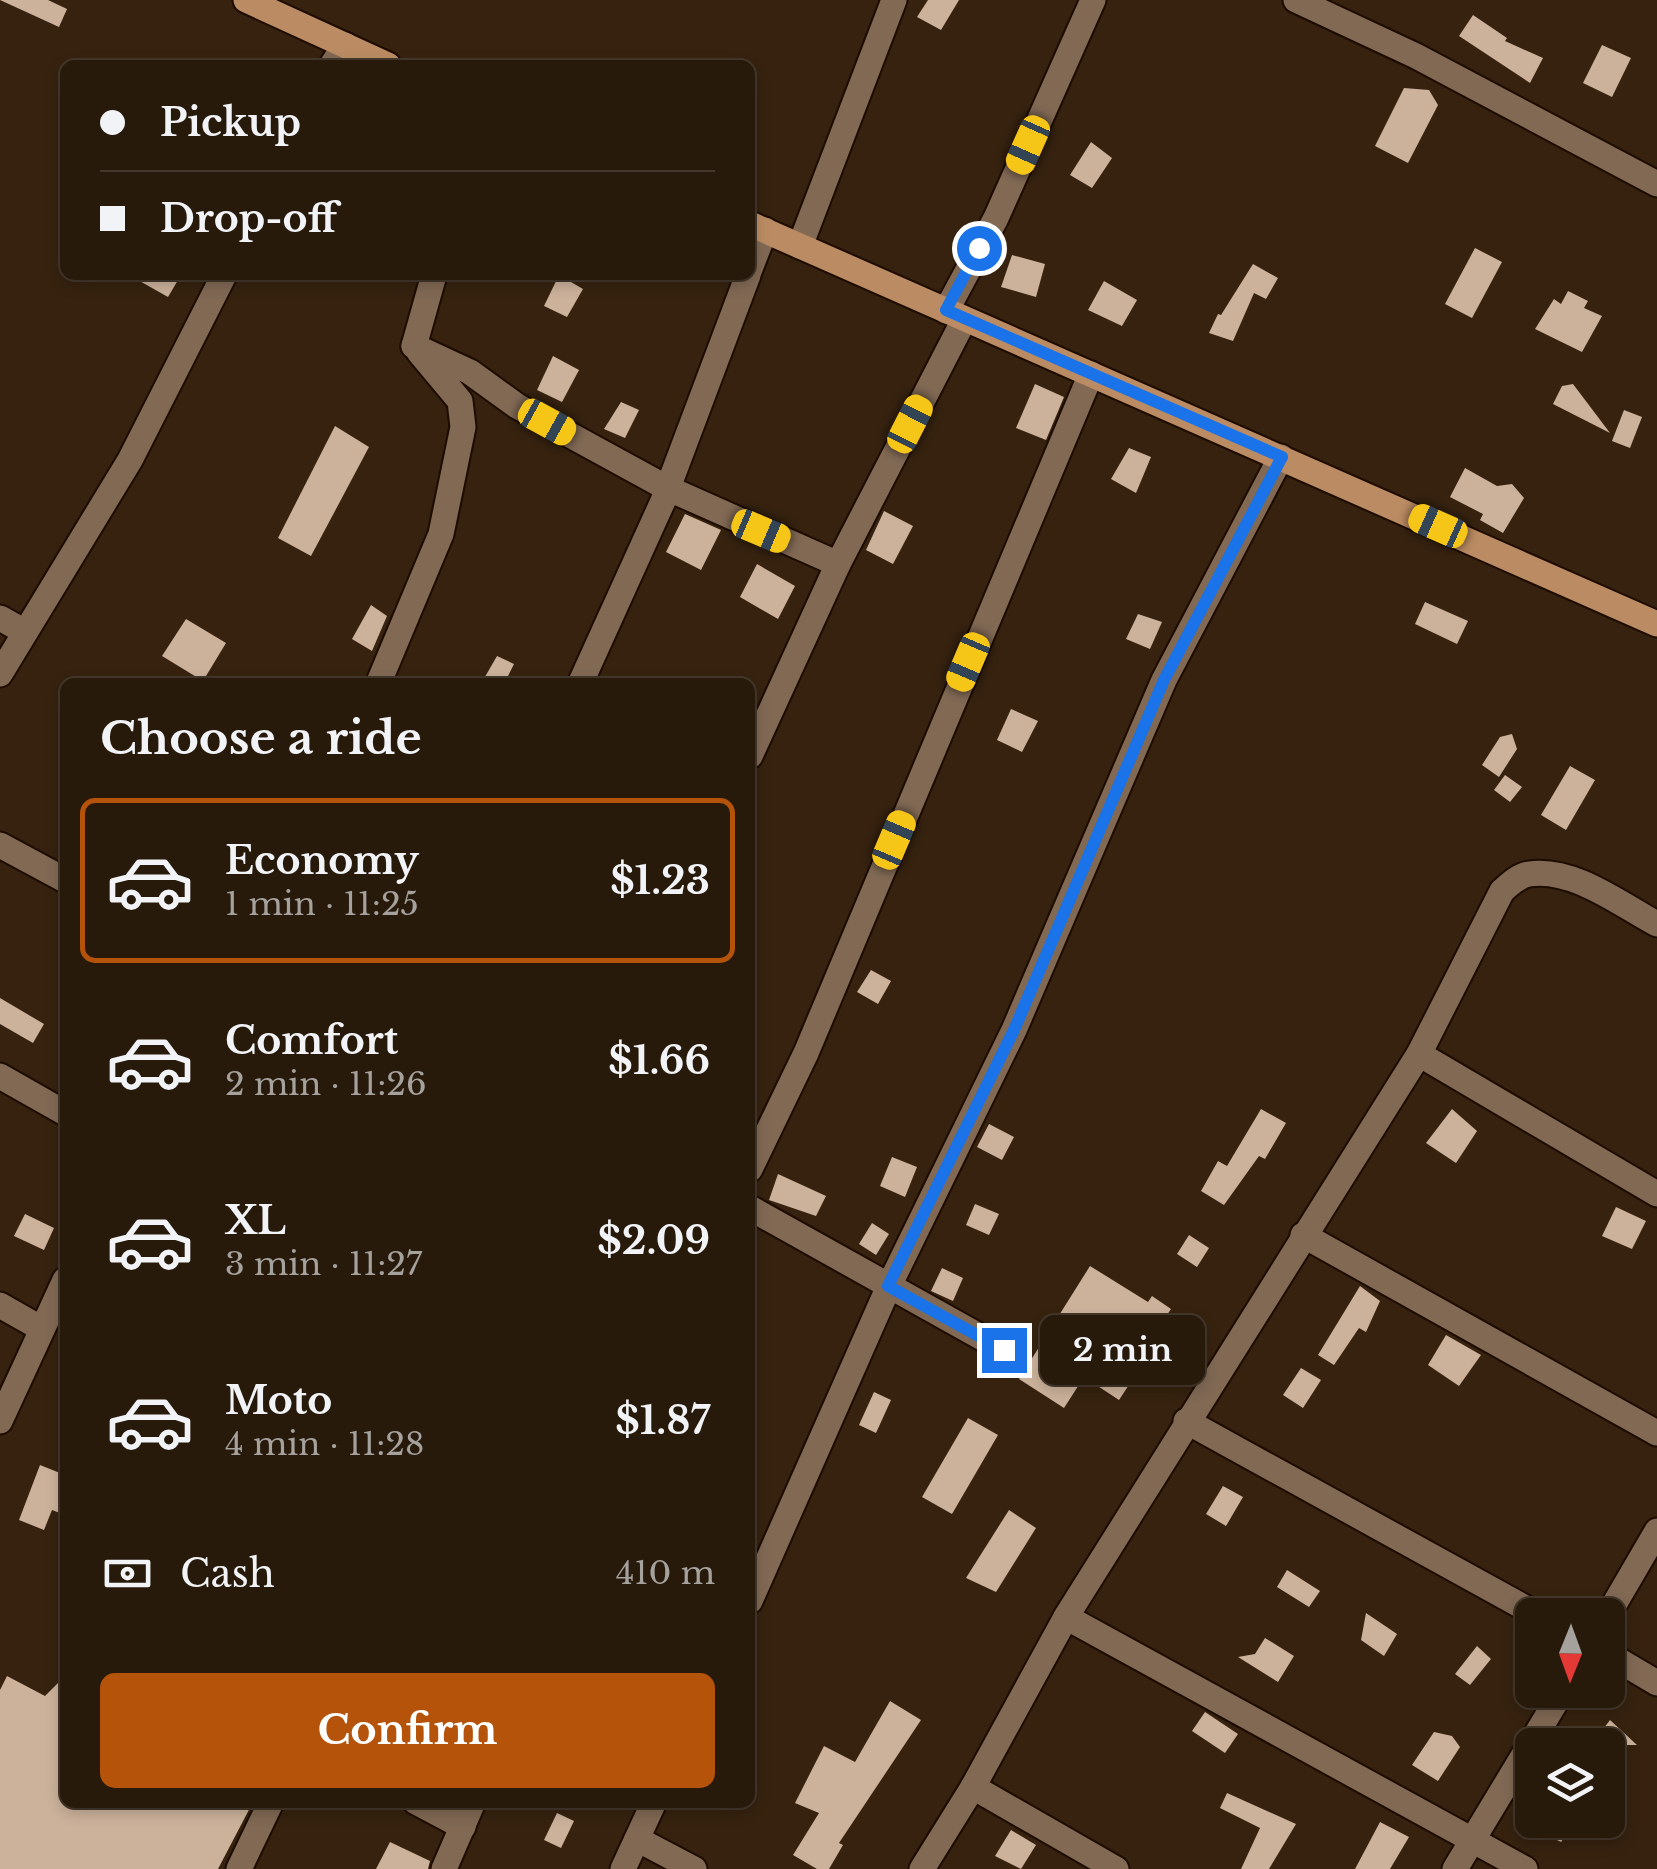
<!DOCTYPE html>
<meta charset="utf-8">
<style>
:root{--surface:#281a0b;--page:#342719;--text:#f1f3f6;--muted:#a5a19d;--line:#44382c;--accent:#b45309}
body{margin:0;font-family:"Libre Baskerville",serif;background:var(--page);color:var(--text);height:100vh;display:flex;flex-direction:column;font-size:38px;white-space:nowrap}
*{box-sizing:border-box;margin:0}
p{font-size:32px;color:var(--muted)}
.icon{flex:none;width:55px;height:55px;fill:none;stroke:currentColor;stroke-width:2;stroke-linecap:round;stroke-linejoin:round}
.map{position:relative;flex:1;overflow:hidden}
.drawer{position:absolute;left:60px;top:678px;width:695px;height:1130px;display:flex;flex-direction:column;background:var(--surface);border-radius:15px;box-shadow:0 5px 15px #0003,0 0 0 2px var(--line)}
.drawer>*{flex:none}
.banner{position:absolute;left:60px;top:60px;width:695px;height:220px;border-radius:15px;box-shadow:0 5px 15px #0003,0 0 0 2px var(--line);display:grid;align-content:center;height:220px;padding:0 40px;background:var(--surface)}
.needle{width:65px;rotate:181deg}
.controls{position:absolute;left:1515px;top:1598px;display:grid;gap:20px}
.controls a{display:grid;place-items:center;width:110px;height:110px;border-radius:15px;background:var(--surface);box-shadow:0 5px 15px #0003,0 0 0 2px var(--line);font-size:50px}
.end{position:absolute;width:45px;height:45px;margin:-22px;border:12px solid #1a73e8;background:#fff;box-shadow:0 0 0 5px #fff}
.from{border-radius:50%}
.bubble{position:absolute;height:70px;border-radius:15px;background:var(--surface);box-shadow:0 5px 15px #0003,0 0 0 2px var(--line);font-size:32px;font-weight:700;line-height:70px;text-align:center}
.car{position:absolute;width:30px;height:60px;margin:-30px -15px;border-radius:12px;box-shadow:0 0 8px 2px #0007;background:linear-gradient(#f5c518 24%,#345 0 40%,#f5c518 0 76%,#345 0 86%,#f5c518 0)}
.banner b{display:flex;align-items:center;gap:35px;height:95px;font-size:38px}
.banner b+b{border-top:2px solid var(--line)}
.banner i{width:25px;height:25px;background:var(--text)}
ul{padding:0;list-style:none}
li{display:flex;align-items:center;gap:30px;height:165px;margin:0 20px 15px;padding:0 20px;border:5px solid transparent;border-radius:15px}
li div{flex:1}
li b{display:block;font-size:38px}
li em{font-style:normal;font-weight:700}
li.current{border-color:var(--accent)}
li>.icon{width:90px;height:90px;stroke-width:1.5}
h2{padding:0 40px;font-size:45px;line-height:120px}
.pay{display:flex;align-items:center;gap:25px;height:110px;padding:0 40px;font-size:38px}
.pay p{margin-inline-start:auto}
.primary-button{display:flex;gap:20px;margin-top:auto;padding:20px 40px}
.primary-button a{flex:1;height:115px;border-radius:15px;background:var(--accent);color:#fff;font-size:40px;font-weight:700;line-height:115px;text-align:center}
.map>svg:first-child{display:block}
</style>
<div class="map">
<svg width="1657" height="1869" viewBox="0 0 1657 1869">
<rect width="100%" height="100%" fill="#36220f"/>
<g fill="#ccb29b">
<polygon points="0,0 48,0 67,9 59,27"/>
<polygon points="928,0 959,0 941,30 917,17"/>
<polygon points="1473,15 1507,38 1505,41 1543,58 1530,83 1459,36"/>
<polygon points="1602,45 1631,58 1612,97 1583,83"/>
<polygon points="1404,88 1429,90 1438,105 1408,163 1375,146"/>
<polygon points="1091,142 1112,158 1092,188 1070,175"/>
<polygon points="1475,248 1502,262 1472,318 1445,304"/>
<polygon points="1012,255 1045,264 1036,297 1001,287"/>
<polygon points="1253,264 1278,278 1266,299 1254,293 1233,341 1209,333 1218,314 1221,315"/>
<polygon points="129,275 181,275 168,297"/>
<polygon points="559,275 583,289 567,317 544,306"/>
<polygon points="1104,281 1137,300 1122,326 1088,310"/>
<polygon points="1568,291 1588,301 1584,308 1602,316 1582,352 1535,329 1554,299 1561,304"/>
<polygon points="553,356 579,370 562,402 537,390"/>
<polygon points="1035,384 1064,397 1046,440 1016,428"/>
<polygon points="1573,384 1610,433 1553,404 1562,386"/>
<polygon points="621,402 639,410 625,438 604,429"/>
<polygon points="1624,410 1642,417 1630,448 1612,441"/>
<polygon points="335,426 369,447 311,556 278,538"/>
<polygon points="1129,448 1151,457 1136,493 1111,479"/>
<polygon points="1465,468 1497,486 1512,484 1524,498 1503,533 1480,520 1483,514 1450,497"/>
<polygon points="884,511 913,526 893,564 866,550"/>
<polygon points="685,514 721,530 701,570 666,552"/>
<polygon points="757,564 795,586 778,619 740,597"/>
<polygon points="1425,602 1468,621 1457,644 1415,624"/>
<polygon points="371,605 387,616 372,651 352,639"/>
<polygon points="1138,614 1162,622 1150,649 1126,639"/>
<polygon points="186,619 226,643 203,681 162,656"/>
<polygon points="497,656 514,664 505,682 482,682"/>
<polygon points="1011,709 1038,721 1022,752 997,740"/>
<polygon points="1512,734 1517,749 1499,777 1482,765 1500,737"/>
<polygon points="1570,766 1595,780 1566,830 1541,815"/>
<polygon points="1505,775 1522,787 1510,802 1494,790"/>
<polygon points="871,970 891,981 878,1004 857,992"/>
<polygon points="0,998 44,1024 33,1043 0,1024"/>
<polygon points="1261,1109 1286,1123 1265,1159 1259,1156 1224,1205 1201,1191 1218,1161 1227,1166"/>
<polygon points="1452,1109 1477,1131 1456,1163 1426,1143"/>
<polygon points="989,1124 1014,1137 1002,1160 977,1147"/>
<polygon points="892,1157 917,1167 905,1197 880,1186"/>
<polygon points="778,1174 826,1196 816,1216 769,1200"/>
<polygon points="975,1204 999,1214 989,1235 966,1225"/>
<polygon points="1616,1207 1646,1221 1632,1249 1602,1236"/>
<polygon points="25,1214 54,1228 44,1250 14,1236"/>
<polygon points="872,1223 889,1234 876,1255 859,1244"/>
<polygon points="1189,1235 1209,1248 1197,1267 1177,1254"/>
<polygon points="1090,1266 1148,1302 1152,1296 1171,1309 1144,1349 1150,1353 1119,1400 1084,1377 1064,1408 1019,1379"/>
<polygon points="942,1268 963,1278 953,1301 931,1291"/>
<polygon points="1360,1286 1380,1301 1366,1332 1359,1328 1334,1365 1318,1355"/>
<polygon points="1446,1335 1481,1355 1459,1386 1428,1365"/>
<polygon points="1301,1368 1321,1380 1303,1408 1283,1395"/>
<polygon points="874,1392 891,1400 876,1433 859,1425"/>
<polygon points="968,1418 998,1435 952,1514 922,1497"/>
<polygon points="40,1465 65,1475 65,1515 52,1510 44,1530 19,1520"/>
<polygon points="1223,1486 1243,1497 1226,1526 1206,1514"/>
<polygon points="1009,1510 1036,1528 996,1592 966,1578"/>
<polygon points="1287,1570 1320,1591 1309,1607 1277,1587"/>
<polygon points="1366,1613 1397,1634 1384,1656 1361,1640"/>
<polygon points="1265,1638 1294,1656 1278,1682 1238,1657 1255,1654"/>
<polygon points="1477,1646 1491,1659 1470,1685 1455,1674"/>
<polygon points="7,1676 45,1696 65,1676 65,1802 253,1802 218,1869 0,1869 0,1690"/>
<polygon points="890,1701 921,1720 839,1843 843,1845 829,1869 817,1869 793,1855 819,1813 795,1803 824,1746 855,1762"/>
<polygon points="1205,1712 1238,1734 1225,1753 1192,1731"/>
<polygon points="1610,1720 1637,1745 1591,1745"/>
<polygon points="1434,1732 1452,1736 1460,1747 1438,1781 1412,1765"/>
<polygon points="1227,1793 1296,1824 1269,1869 1241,1869 1260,1828 1220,1808"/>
<polygon points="557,1813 574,1821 561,1848 544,1840"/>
<polygon points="1553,1820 1576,1820 1561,1842 1543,1833"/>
<polygon points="1380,1822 1409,1837 1390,1869 1355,1869"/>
<polygon points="1011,1830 1036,1845 1021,1869 995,1856"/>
<polygon points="390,1842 430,1861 428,1869 376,1869"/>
</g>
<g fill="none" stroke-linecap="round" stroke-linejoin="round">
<defs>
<g id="minor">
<polyline points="1296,0 1416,56 1657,184"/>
<polyline points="332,65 345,45"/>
<polyline points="800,246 894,0"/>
<polyline points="750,269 765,230"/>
<polyline points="946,311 996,218 1093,0"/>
<polyline points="414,346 470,372 517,406 667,488 838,564"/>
<polyline points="414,346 434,275"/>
<polyline points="0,618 25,632"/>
<polyline points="0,674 130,460 224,275"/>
<polyline points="379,682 441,534 463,427 460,401 419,352"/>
<polyline points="581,682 663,501 748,275"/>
<polyline points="750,756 838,564 964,320"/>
<polyline points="0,845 65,880"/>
<polyline points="1419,1054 1657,1194"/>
<polyline points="0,1076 65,1113"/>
<polyline points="750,1169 806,1053 1091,374"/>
<polyline points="750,1208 1004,1350"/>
<polyline points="1303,1235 1657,1433"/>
<polyline points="0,1305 42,1329"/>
<polyline points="0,1421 65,1280"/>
<polyline points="1186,1421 1538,1615"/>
<polyline points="750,1601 889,1286 1014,1030 1164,680 1281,457"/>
<polyline points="1608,1615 1657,1531"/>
<polyline points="1066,1617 1525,1869"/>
<polyline points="1608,1654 1657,1683"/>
<polyline points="973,1787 1116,1869"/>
<polyline points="416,1802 463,1827"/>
<polyline points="637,1839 694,1869"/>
<polyline points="239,1869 271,1802"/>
<polyline points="444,1869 473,1802"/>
<polyline points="623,1869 654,1802"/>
<path d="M 922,1869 L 973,1787 L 1066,1617 L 1419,1054 L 1502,891 C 1510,884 1518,876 1529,874 C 1573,867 1621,905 1657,924"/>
<polyline points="1455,1869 1563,1690"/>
</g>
<g id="major">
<polyline points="246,0 388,65"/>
<polyline points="750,224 1657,624"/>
</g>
</defs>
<use href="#minor" stroke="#1d0b00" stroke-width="29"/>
<use href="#major" stroke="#1d0b00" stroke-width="29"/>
<use href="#minor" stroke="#816954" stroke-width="25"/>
<use href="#major" stroke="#bb8c63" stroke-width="25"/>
</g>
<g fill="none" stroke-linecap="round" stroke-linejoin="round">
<polyline stroke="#1a73e8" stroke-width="12" points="979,248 946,310 1282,457 1164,680 1014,1030 888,1286 1004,1350"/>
</g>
</svg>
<div class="controls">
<a><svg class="needle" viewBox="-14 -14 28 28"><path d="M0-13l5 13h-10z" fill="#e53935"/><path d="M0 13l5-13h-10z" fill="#a5a19d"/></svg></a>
<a><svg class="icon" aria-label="layers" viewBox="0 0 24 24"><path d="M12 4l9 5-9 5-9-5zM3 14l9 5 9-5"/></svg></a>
</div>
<i class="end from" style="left:979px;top:248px"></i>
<i class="end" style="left:1004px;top:1350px"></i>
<div class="bubble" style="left:1040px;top:1315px;width:165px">2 min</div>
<i class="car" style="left:1028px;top:145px;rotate:204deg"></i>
<i class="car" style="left:547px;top:422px;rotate:119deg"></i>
<i class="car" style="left:910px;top:424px;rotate:27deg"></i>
<i class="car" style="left:1438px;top:526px;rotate:294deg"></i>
<i class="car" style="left:761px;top:531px;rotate:113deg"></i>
<i class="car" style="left:968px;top:662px;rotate:203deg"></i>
<i class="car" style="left:894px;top:840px;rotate:23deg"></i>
<div class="banner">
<b><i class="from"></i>Pickup</b>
<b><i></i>Drop-off</b>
</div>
<section class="drawer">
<h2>Choose a ride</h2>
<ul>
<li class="current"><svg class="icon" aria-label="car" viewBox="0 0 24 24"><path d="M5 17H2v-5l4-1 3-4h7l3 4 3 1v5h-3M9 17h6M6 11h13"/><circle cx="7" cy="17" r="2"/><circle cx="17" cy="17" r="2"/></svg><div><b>Economy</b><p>1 min · 11:25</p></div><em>$1.23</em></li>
<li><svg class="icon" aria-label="car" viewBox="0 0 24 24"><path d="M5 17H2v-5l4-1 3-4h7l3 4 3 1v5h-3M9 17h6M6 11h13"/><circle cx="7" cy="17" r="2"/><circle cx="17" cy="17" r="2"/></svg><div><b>Comfort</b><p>2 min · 11:26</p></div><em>$1.66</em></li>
<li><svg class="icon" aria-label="car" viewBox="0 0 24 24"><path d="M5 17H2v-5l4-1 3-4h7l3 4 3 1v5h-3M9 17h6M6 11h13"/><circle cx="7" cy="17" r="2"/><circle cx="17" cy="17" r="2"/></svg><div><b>XL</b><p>3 min · 11:27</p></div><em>$2.09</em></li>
<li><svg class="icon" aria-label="car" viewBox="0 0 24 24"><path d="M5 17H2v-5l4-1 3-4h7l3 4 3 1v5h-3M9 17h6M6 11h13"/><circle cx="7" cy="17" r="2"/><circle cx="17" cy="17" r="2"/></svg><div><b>Moto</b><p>4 min · 11:28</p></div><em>$1.87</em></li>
</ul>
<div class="pay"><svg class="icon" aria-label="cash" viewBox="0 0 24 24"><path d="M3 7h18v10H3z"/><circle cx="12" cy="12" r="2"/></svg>Cash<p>410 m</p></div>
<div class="primary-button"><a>Confirm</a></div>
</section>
</div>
